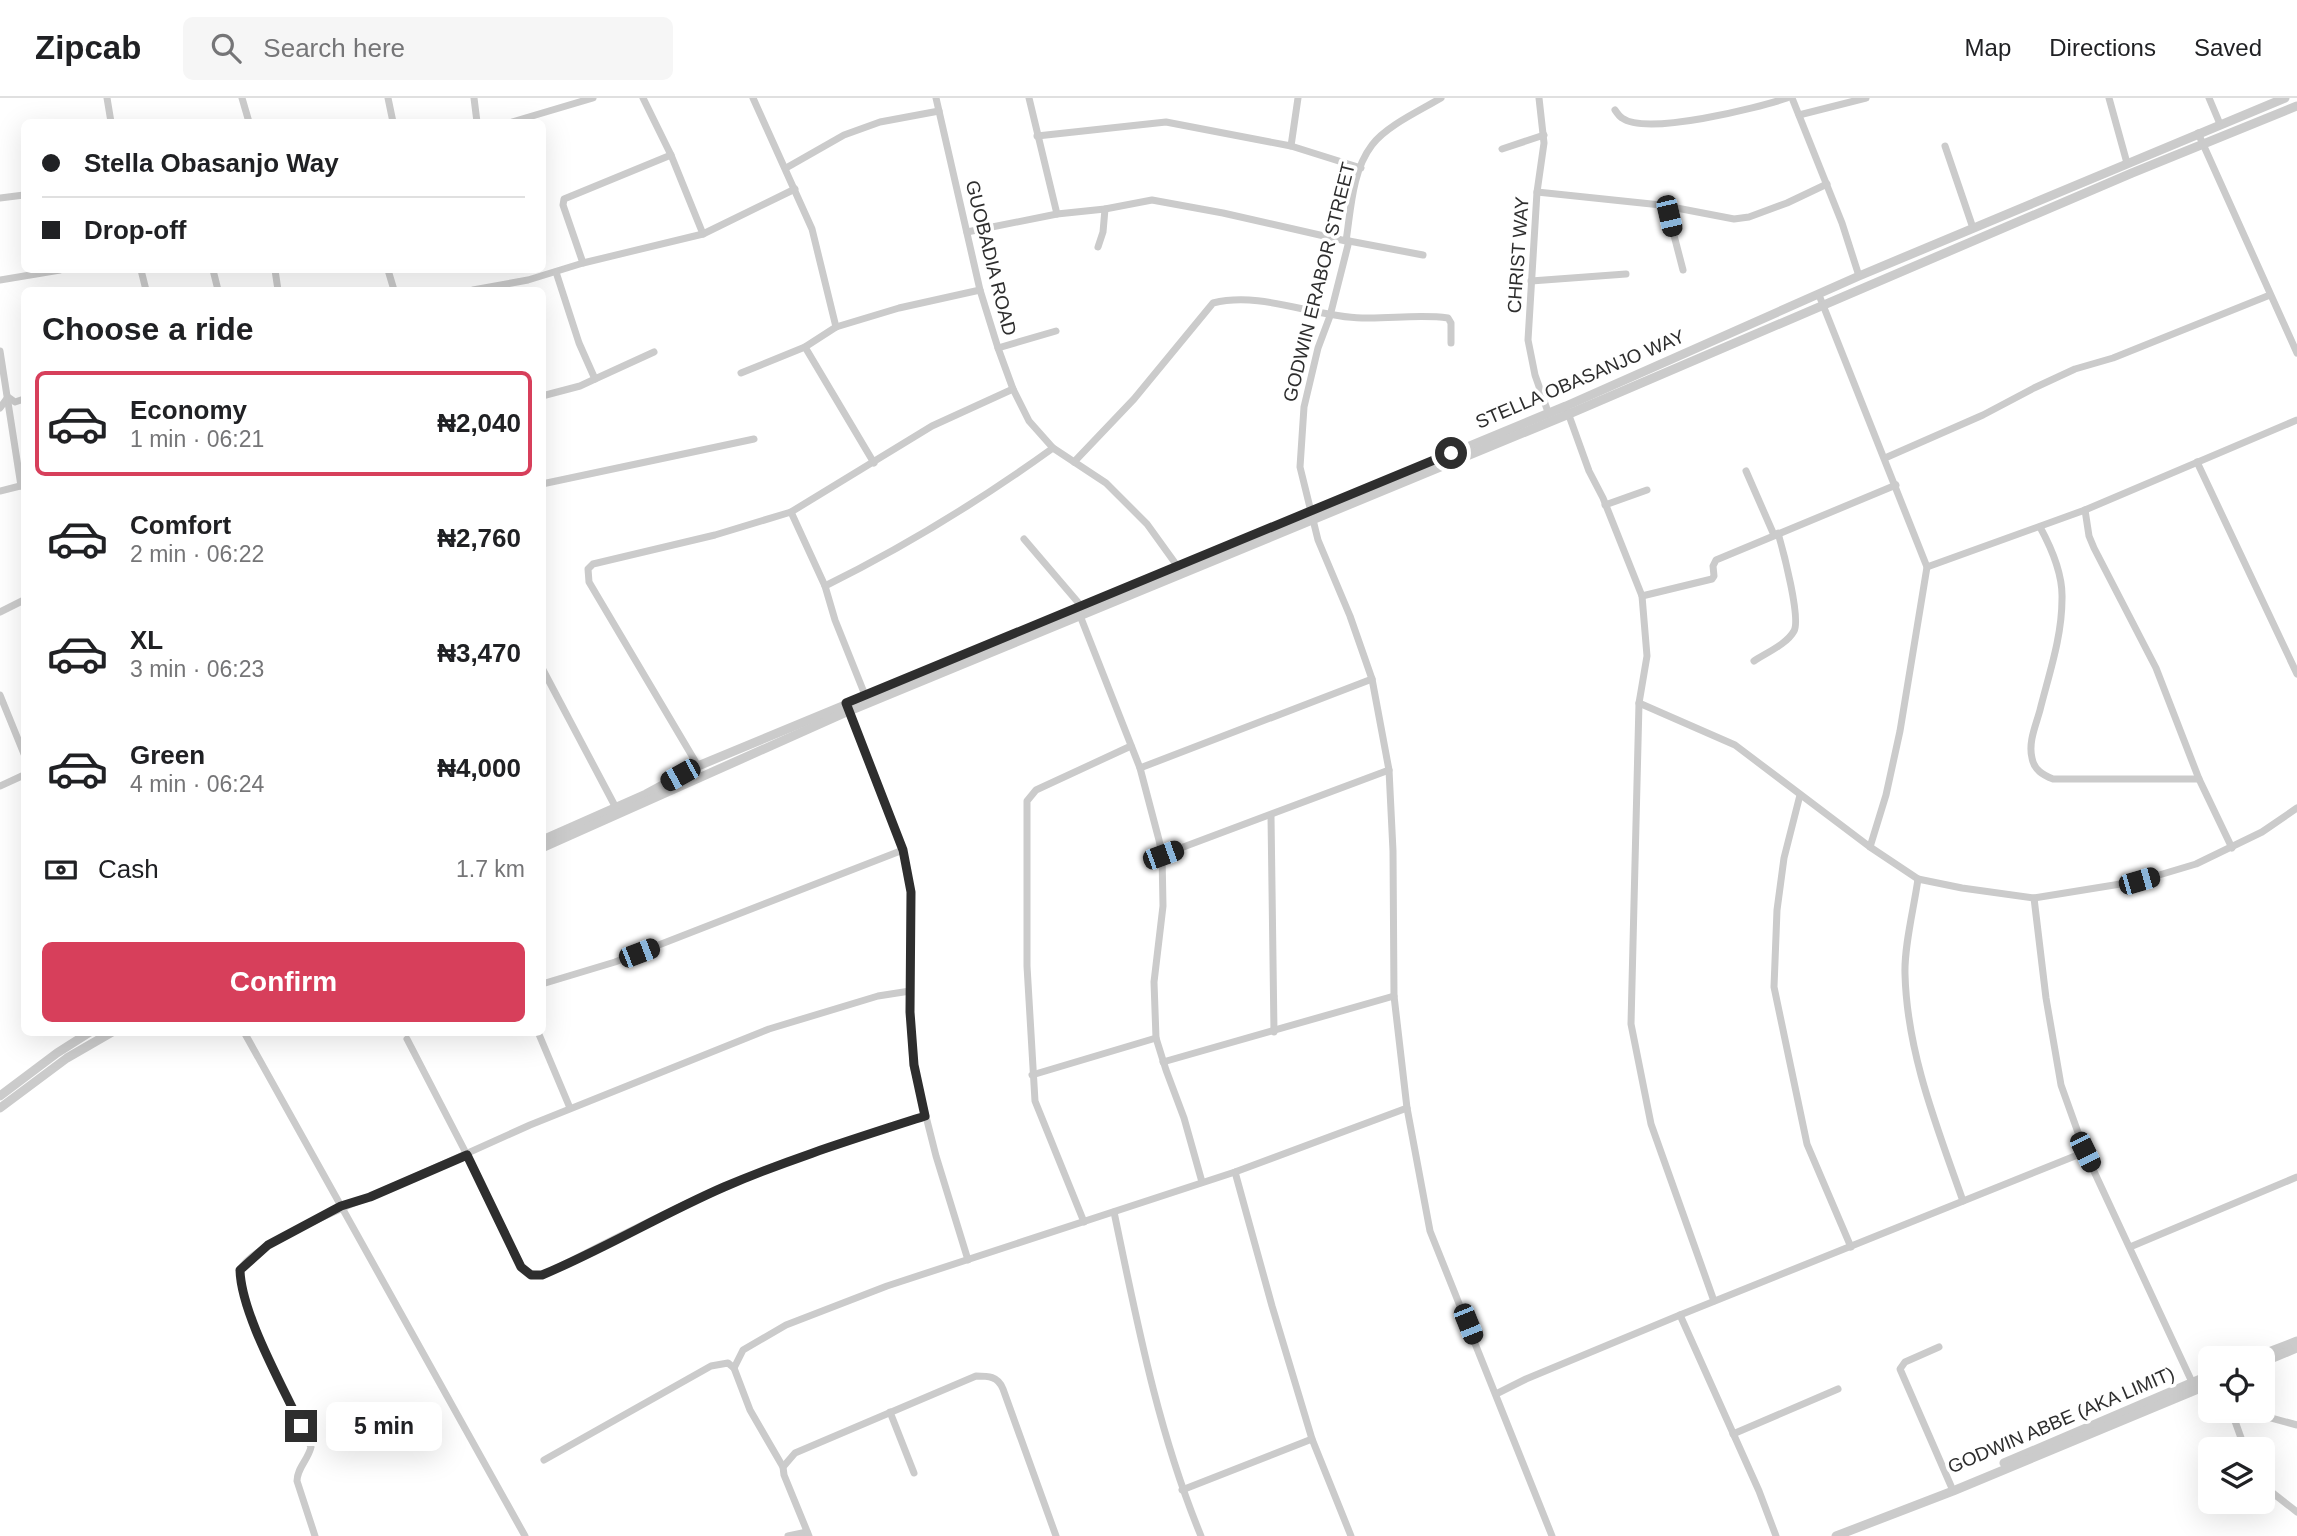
<!DOCTYPE html>
<meta charset="utf-8">
<style>
:root{--surface:#fff;--page:#f6f6f6;--text:#202124;--muted:#757577;--line:#e0e0e0;--accent:#d73f5b}
body{margin:0;font-family:Helvetica,sans-serif;background:var(--page);color:var(--text);height:100vh;display:flex;flex-direction:column;font-size:26px;white-space:nowrap}
*{box-sizing:border-box;margin:0}
p{font-size:23px;color:var(--muted)}
.icon{flex:none;width:38px;height:38px;fill:none;stroke:currentColor;stroke-width:2;stroke-linecap:round;stroke-linejoin:round}
.map{position:relative;flex:1;overflow:hidden}
.panel{position:absolute;left:21px;top:189px;width:525px;height:749px;display:flex;flex-direction:column;background:var(--surface);border-radius:10px;box-shadow:0 7px 28px #0002}
.panel>*{flex:none}
.hud{position:absolute;left:21px;top:21px;width:525px;height:154px;border-radius:10px;box-shadow:0 7px 28px #0002;display:grid;align-content:center;height:154px;padding:0 21px;background:var(--surface)}
.buttons{position:absolute;left:2198px;top:1248px;display:grid;gap:14px}
.buttons a{display:grid;place-items:center;width:77px;height:77px;border-radius:10px;background:var(--surface);box-shadow:0 7px 28px #0002;font-size:35px}
.end{position:absolute;width:32px;height:32px;margin:-16px;border:9px solid #2e2e2e;background:#fff;box-shadow:0 0 0 4px #fff}
.from{border-radius:50%}
.bubble{position:absolute;height:49px;border-radius:10px;background:var(--surface);box-shadow:0 7px 28px #0002;font-size:23px;font-weight:700;line-height:49px;text-align:center}
.car{position:absolute;width:21px;height:42px;margin:-21px -10px;border-radius:9px;box-shadow:0 0 5px 2px #0007;background:linear-gradient(#222 24%,#8ab4d8 0 40%,#222 0 76%,#8ab4d8 0 86%,#222 0)}
.hud b{display:flex;align-items:center;gap:24px;height:66px;font-size:26px}
.hud b+b{border-top:2px solid var(--line)}
.hud i{width:18px;height:18px;background:var(--text)}
ul{padding:0;list-style:none}
li{display:flex;align-items:center;gap:21px;height:105px;margin:0 14px 10px;padding:0 7px;border:4px solid transparent;border-radius:10px}
li div{flex:1}
li b{display:block;font-size:26px}
li em{font-style:normal;font-weight:700}
li.current{border-color:var(--accent)}
li>.icon{width:63px;height:63px;stroke-width:1.5}
h2{padding:0 21px;font-size:32px;line-height:84px}
.pay{display:flex;align-items:center;gap:18px;height:77px;padding:0 21px;font-size:26px}
.pay p{margin-inline-start:auto}
.action{display:flex;gap:14px;margin-top:auto;padding:14px 21px}
.action a{flex:1;height:80px;border-radius:10px;background:var(--accent);color:#fff;font-size:28px;font-weight:700;line-height:80px;text-align:center}
header{display:flex;align-items:center;gap:42px;box-sizing:border-box;height:98px;padding:0 35px;background:var(--surface);border-bottom:2px solid var(--line)}
header strong{font-size:33px}
nav{display:flex;gap:38px;margin-inline-start:auto;font-size:24px}
.search{width:490px;height:63px;background:var(--page);display:flex;align-items:center;gap:18px;box-sizing:border-box;padding:0 24px;border-radius:10px;color:var(--muted);font-size:26px}
.map>svg:first-child{display:block}
</style>
<header>
<strong>Zipcab</strong>
<div class="search"><svg class="icon" aria-label="search" viewBox="0 0 24 24"><circle cx="10" cy="10" r="6"/><path d="M15 15l6 6"/></svg>Search here</div>
<nav><a>Map</a><a>Directions</a><a>Saved</a></nav>
</header>
<div class="map">
<svg width="2297" height="1438" viewBox="0 0 2297 1438">
<rect width="100%" height="100%" fill="#fff"/>
<g fill="none" stroke-linecap="round" stroke-linejoin="round">
<g stroke="#cbcbcb" stroke-width="7">
<polyline points="107,0 111,24"/>
<polyline points="242,0 249,24"/>
<polyline points="388,0 393,24"/>
<polyline points="474,0 477,24"/>
<polyline points="643,0 671,57 703,136"/>
<polyline points="753,0 812,131 836,229"/>
<polyline points="936,0 980,192 998,250 1013,291 1029,323 1053,350 1106,385 1147,426 1178,469"/>
<polyline points="1029,0 1057,116"/>
<path d="M 1441,0 C 1421,12 1386,28 1372,47 C 1352,73 1351,111 1346,143 L 1349,143 L 1330,218 L 1318,250 L 1304,309 L 1300,369 L 1318,442 L 1350,518 L 1372,581 L 1389,672 L 1393,753 L 1394,898 L 1407,1010 L 1430,1133 L 1552,1438"/>
<polyline points="1539,0 1544,45 1537,94 1528,242 1535,277 1548,314"/>
<polyline points="1792,0 1842,125 1859,178"/>
<polyline points="2109,0 2127,65"/>
<polyline points="2209,0 2220,26"/>
<path d="M 1615,12 C 1617,15 1619,18 1622,20 C 1647,38 1757,10 1787,0"/>
<polyline points="1799,17 1866,0"/>
<polyline points="512,24 593,0"/>
<polyline points="2198,35 2297,255"/>
<polyline points="1037,38 1166,24 1291,48 1361,70"/>
<polyline points="1291,48 1298,0"/>
<polyline points="1945,48 1973,130"/>
<polyline points="1502,51 1544,37"/>
<polyline points="786,70 844,37 880,24 939,13"/>
<polyline points="1537,94 1661,107 1734,121 1749,119 1787,105 1827,86"/>
<polyline points="0,100 24,97"/>
<polyline points="1662,108 1669,118 1683,172"/>
<polyline points="967,134 1057,116 1105,111 1152,102 1223,115 1346,143"/>
<polyline points="1349,143 1423,157"/>
<polyline points="1098,149 1103,134 1105,111"/>
<polyline points="583,165 563,107 564,101 671,57"/>
<polyline points="141,172 146,192"/>
<polyline points="213,172 218,192"/>
<polyline points="275,172 278,192"/>
<polyline points="388,172 394,192"/>
<polyline points="0,182 60,172"/>
<polyline points="1531,183 1626,176"/>
<polyline points="473,192 528,182 583,165 703,136 795,91"/>
<polyline points="1819,197 1927,469 1900,633 1886,697 1870,749"/>
<polyline points="805,249 874,365"/>
<polyline points="998,250 1056,233"/>
<polyline points="0,253 21,388"/>
<polyline points="741,275 805,249 836,229 899,210 980,192"/>
<polyline points="595,281 654,254"/>
<polyline points="542,298 580,288 595,281 579,245 556,174"/>
<polyline points="0,310 8,299 15,304 24,301"/>
<polyline points="1567,312 1589,373 1603,400 1642,498 1647,558 1639,605 1631,926 1651,1026 1714,1203"/>
<polyline points="1885,360 1983,317 2034,290 2075,271 2113,260 2270,197"/>
<path d="M 1074,364 L 1134,301 L 1213,205 C 1262,193 1313,219 1362,220 C 1390,221 1419,216 1448,220 L 1451,225 L 1451,245"/>
<polyline points="2197,364 2297,576"/>
<polyline points="1746,373 1774,437"/>
<polyline points="542,386 754,341"/>
<polyline points="0,393 24,387"/>
<polyline points="1605,407 1647,392"/>
<polyline points="2085,412 2089,438 2094,450 2156,570 2199,681 2232,750"/>
<polyline points="791,414 932,328 1013,291"/>
<path d="M 2040,429 C 2052,451 2063,476 2062,501 C 2062,539 2049,576 2040,612 C 2036,627 2028,644 2032,660 C 2034,672 2043,677 2053,681 L 2199,681"/>
<polyline points="1024,441 1082,509"/>
<polyline points="1927,469 2085,412 2297,322"/>
<path d="M 825,488 C 904,449 981,402 1053,350"/>
<polyline points="1642,498 1712,481 1714,478 1713,468 1716,462 1896,387"/>
<polyline points="0,514 24,502"/>
<polyline points="1079,515 1140,670 1159,742 1162,757 1163,808 1154,884 1156,940 1166,972 1184,1020 1202,1084"/>
<path d="M 1754,563 C 1766,555 1787,546 1794,533 C 1801,520 1783,452 1778,435"/>
<polyline points="542,570 615,708"/>
<polyline points="0,597 24,656"/>
<polyline points="1639,605 1735,647 1870,749 1918,781 1962,790 2034,800 2139,783 2196,766 2262,734 2297,710"/>
<polyline points="848,610 903,752 911,794 910,914 913,967 936,1058 968,1162"/>
<polyline points="698,668 589,484 588,471 593,466 715,437 791,414 825,488 835,522 865,597"/>
<polyline points="1140,670 1372,581"/>
<polyline points="0,688 24,677"/>
<polyline points="1800,697 1784,760 1777,812 1774,889 1807,1046 1851,1149"/>
<polyline points="1271,718 1274,934"/>
<polyline points="1162,757 1389,672"/>
<path d="M 1918,781 C 1914,810 1904,848 1905,876 C 1907,955 1937,1029 1963,1103"/>
<polyline points="2034,800 2046,900 2061,987 2085,1054"/>
<polyline points="542,886 615,864 903,752"/>
<polyline points="244,934 525,1438"/>
<polyline points="538,934 570,1010"/>
<path d="M 407,941 L 467,1057 L 521,1169 C 532,1178 538,1179 551,1173 C 608,1144 665,1114 724,1089 C 789,1061 857,1040 925,1018"/>
<polyline points="1163,964 1394,898"/>
<polyline points="1032,977 1156,940"/>
<polyline points="1235,1074 1272,1208 1312,1341 1351,1438"/>
<path d="M 1114,1114 C 1137,1224 1158,1334 1201,1438"/>
<polyline points="1084,1124 1035,1003 1027,868 1027,703 1036,692 1131,648"/>
<polyline points="2130,1149 2297,1079"/>
<polyline points="1680,1217 1759,1393 1776,1438"/>
<polyline points="1939,1249 1905,1264 1900,1271 1951,1388"/>
<polyline points="1496,1296 1526,1281 1680,1217 2085,1054 2192,1284"/>
<polyline points="2231,1312 2245,1351"/>
<polyline points="2242,1312 2297,1327"/>
<polyline points="890,1314 914,1375"/>
<polyline points="1733,1336 1838,1291"/>
<polyline points="544,1362 711,1268 728,1265 734,1270"/>
<polyline points="783,1369 750,1312 734,1270 743,1252 786,1227 887,1188 1235,1074 1407,1010"/>
<polyline points="2263,1383 2269,1392 2297,1414"/>
<polyline points="1182,1392 1312,1341"/>
<path d="M 315,1438 L 297,1383 C 297,1370 308,1362 311,1349 C 298,1322 231,1194 241,1171 C 249,1150 346,1107 370,1099 L 530,1027 L 769,931 L 878,898 L 910,893"/>
<polyline points="788,1438 807,1434"/>
<path d="M 809,1438 L 784,1377 L 783,1369 L 795,1355 L 976,1278 C 988,1278 998,1278 1003,1291 L 1056,1438"/>
</g>
<g stroke="#cbcbcb" stroke-width="9">
<polyline points="542,742 646,696 698,668 1566,308 1859,178 2285,0"/>
<polyline points="542,750 849,613 1569,316 2132,75 2297,8"/>
<polyline points="0,998 57,955 90,934"/>
<polyline points="0,1010 67,960 112,934"/>
<polyline points="2253,1260 2297,1243"/>
<polyline points="2263,1264 2297,1250"/>
<polyline points="2004,1365 2210,1277"/>
<polyline points="1836,1438 1953,1393 2210,1286"/>
</g>
</g>
<g fill="none" stroke-linecap="round" stroke-linejoin="round">
<path stroke="#2e2e2e" stroke-width="9" d="M 301,1328 C 282,1287 241,1215 240,1172 L 268,1147 L 341,1108 L 370,1099 L 467,1057 L 521,1169 L 531,1177 L 542,1177 C 604,1151 662,1116 724,1089 C 789,1061 857,1040 925,1018 L 914,967 L 910,914 L 911,794 L 903,752 L 846,605 L 1451,355"/>
</g>
<g text-anchor="middle" dominant-baseline="central" stroke-width="7" stroke-linejoin="round" paint-order="stroke">
<g font-size="19" fill="#2e2e2e" stroke="#fff">
<text transform="translate(1518 157) rotate(-86)">CHRIST WAY</text>
<text transform="translate(991 160) rotate(76)">GUOBADIA ROAD</text>
<text transform="translate(1319 184) rotate(-76)">GODWIN ERABOR STREET</text>
<text transform="translate(1580 281) rotate(-23)">STELLA OBASANJO WAY</text>
<text transform="translate(2061 1322) rotate(-23)">GODWIN ABBE (AKA LIMIT)</text>
</g>
</g>
</svg>
<div class="buttons">
<a><svg class="icon" aria-label="locate" viewBox="0 0 24 24"><circle cx="12" cy="12" r="6"/><path d="M12 2v4M12 18v4M2 12h4M18 12h4"/></svg></a>
<a><svg class="icon" aria-label="layers" viewBox="0 0 24 24"><path d="M12 4l9 5-9 5-9-5zM3 14l9 5 9-5"/></svg></a>
</div>
<i class="end from" style="left:1451px;top:355px"></i>
<i class="end" style="left:301px;top:1328px"></i>
<div class="bubble" style="left:326px;top:1304px;width:116px">5 min</div>
<i class="car" style="left:1669px;top:118px;rotate:167deg"></i>
<i class="car" style="left:680px;top:677px;rotate:241deg"></i>
<i class="car" style="left:1163px;top:757px;rotate:70deg"></i>
<i class="car" style="left:2139px;top:783px;rotate:74deg"></i>
<i class="car" style="left:639px;top:855px;rotate:69deg"></i>
<i class="car" style="left:2085px;top:1054px;rotate:154deg"></i>
<i class="car" style="left:1468px;top:1226px;rotate:158deg"></i>
<div class="hud">
<b><i class="from"></i>Stella Obasanjo Way</b>
<b><i></i>Drop-off</b>
</div>
<section class="panel">
<h2>Choose a ride</h2>
<ul>
<li class="current"><svg class="icon" aria-label="car" viewBox="0 0 24 24"><path d="M5 17H2v-5l4-1 3-4h7l3 4 3 1v5h-3M9 17h6M6 11h13"/><circle cx="7" cy="17" r="2"/><circle cx="17" cy="17" r="2"/></svg><div><b>Economy</b><p>1 min · 06:21</p></div><em>₦2,040</em></li>
<li><svg class="icon" aria-label="car" viewBox="0 0 24 24"><path d="M5 17H2v-5l4-1 3-4h7l3 4 3 1v5h-3M9 17h6M6 11h13"/><circle cx="7" cy="17" r="2"/><circle cx="17" cy="17" r="2"/></svg><div><b>Comfort</b><p>2 min · 06:22</p></div><em>₦2,760</em></li>
<li><svg class="icon" aria-label="car" viewBox="0 0 24 24"><path d="M5 17H2v-5l4-1 3-4h7l3 4 3 1v5h-3M9 17h6M6 11h13"/><circle cx="7" cy="17" r="2"/><circle cx="17" cy="17" r="2"/></svg><div><b>XL</b><p>3 min · 06:23</p></div><em>₦3,470</em></li>
<li><svg class="icon" aria-label="car" viewBox="0 0 24 24"><path d="M5 17H2v-5l4-1 3-4h7l3 4 3 1v5h-3M9 17h6M6 11h13"/><circle cx="7" cy="17" r="2"/><circle cx="17" cy="17" r="2"/></svg><div><b>Green</b><p>4 min · 06:24</p></div><em>₦4,000</em></li>
</ul>
<div class="pay"><svg class="icon" aria-label="cash" viewBox="0 0 24 24"><path d="M3 7h18v10H3z"/><circle cx="12" cy="12" r="2"/></svg>Cash<p>1.7 km</p></div>
<div class="action"><a>Confirm</a></div>
</section>
</div>
